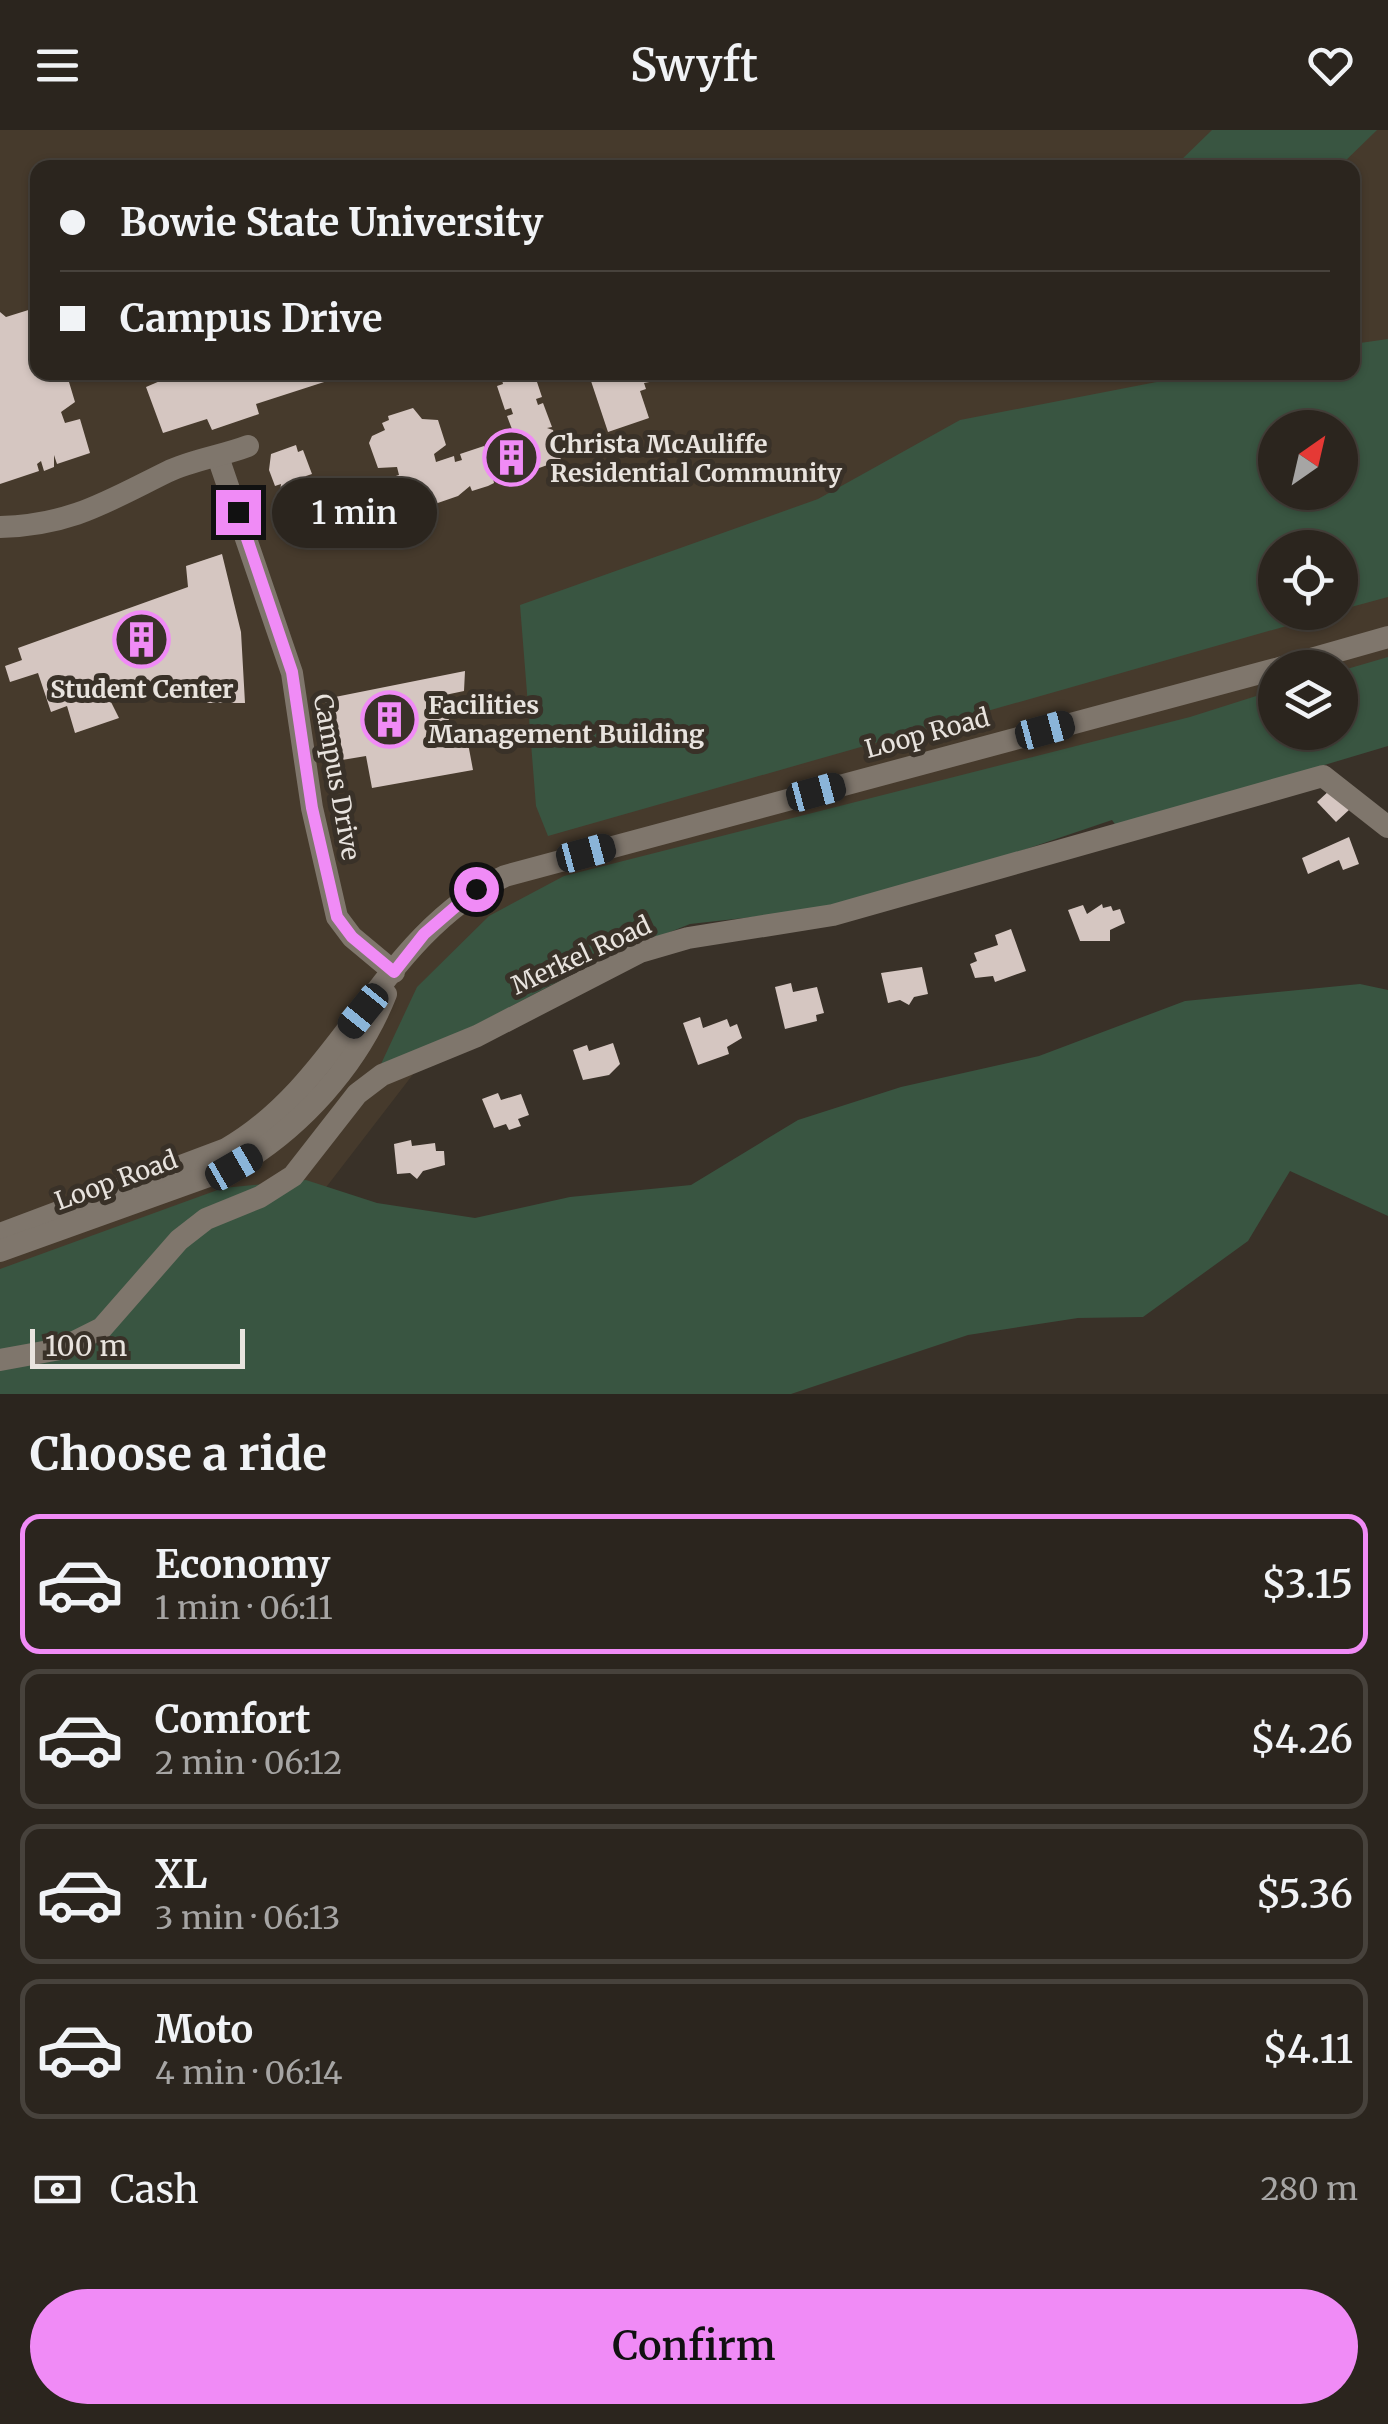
<!DOCTYPE html>
<meta charset="utf-8">
<style>
:root{--surface:#2b251e;--page:#37312b;--text:#f1f3f6;--muted:#a6a5a4;--line:#47423c;--accent:#f08bf6}
body{margin:0;font-family:Merriweather,serif;background:var(--page);color:var(--text);height:100vh;display:flex;flex-direction:column;font-size:38px;white-space:nowrap}
*{box-sizing:border-box;margin:0}
p{font-size:32px;color:var(--muted)}
.icon{flex:none;width:55px;height:55px;fill:none;stroke:currentColor;stroke-width:2;stroke-linecap:round;stroke-linejoin:round}
.map{position:relative;height:1264px;overflow:hidden}
.panel{display:flex;flex-direction:column;background:var(--surface);flex:1}
.panel>*{flex:none}
.guide{position:absolute;left:30px;top:30px;width:1330px;height:220px;border-radius:20px;box-shadow:0 2px 8px #0004,0 0 0 2px var(--line);display:grid;align-content:center;height:220px;padding:0 30px;background:var(--surface)}
.needle{width:65px;rotate:34deg}
.controls{position:absolute;left:1258px;top:280px;display:grid;gap:20px}
.controls a{display:grid;place-items:center;width:100px;height:100px;border-radius:50%;background:var(--surface);box-shadow:0 2px 8px #0004,0 0 0 2px var(--line);font-size:50px}
.scale{position:absolute;left:30px;bottom:25px;width:215px;box-sizing:border-box;padding-left:10px;border:5px solid #e8e3de;border-top:0;font-size:28px;line-height:35px;white-space:nowrap;color:#e8e3de;-webkit-text-stroke:8px #393128;paint-order:stroke}
.end{position:absolute;width:45px;height:45px;margin:-22px;border:12px solid #f08bf6;background:#111;box-shadow:0 0 0 5px #111}
.from{border-radius:50%}
.bubble{position:absolute;height:70px;border-radius:35px;background:var(--surface);box-shadow:0 2px 8px #0004,0 0 0 2px var(--line);font-size:32px;font-weight:600;line-height:70px;text-align:center}
.car{position:absolute;width:30px;height:60px;margin:-30px -15px;border-radius:12px;box-shadow:0 0 8px 2px #0007;background:linear-gradient(#222 24%,#8ab4d8 0 40%,#222 0 76%,#8ab4d8 0 86%,#222 0)}
.guide b{display:flex;align-items:center;gap:35px;height:95px;font-size:38px}
.guide b+b{border-top:2px solid var(--line)}
.guide i{width:25px;height:25px;background:var(--text)}
ul{padding:0;list-style:none}
li{display:flex;align-items:center;gap:30px;height:140px;margin:0 20px 15px;padding:0 10px;border:5px solid var(--line);border-radius:20px}
li div{flex:1}
li b{display:block;font-size:38px}
li em{font-style:normal;font-weight:600}
li.selected{border-color:var(--accent)}
li>.icon{width:90px;height:90px;stroke-width:1.5}
h2{padding:0 30px;font-size:45px;line-height:120px}
.pay{display:flex;align-items:center;gap:25px;height:110px;padding:0 30px;font-size:38px}
.pay p{margin-inline-start:auto}
.button{display:flex;gap:20px;margin-top:auto;padding:20px 30px}
.button a{flex:1;height:115px;border-radius:60px;background:var(--accent);color:#111;font-size:40px;font-weight:600;line-height:115px;text-align:center}
header{display:flex;justify-content:space-between;align-items:center;height:130px;padding:0 30px;background:var(--surface);font-size:45px;font-weight:600}
.map>svg:first-child{display:block}
</style>
<header><svg class="icon" aria-label="menu" viewBox="0 0 24 24"><path d="M4 6h16M4 12h16M4 18h16"/></svg>Swyft<svg class="icon" aria-label="heart" viewBox="0 0 24 24"><path d="M12 20l-8-8c-3-5 5-10 8-4 3-6 11-1 8 4z"/></svg></header>
<div class="map">
<svg width="1388" height="1264" viewBox="0 0 1388 1264">
<rect width="100%" height="100%" fill="#393128"/>
<path fill="#463a2c" fill-rule="evenodd" d="M 0,0 L 1388,0 L 1388,553 L 1340,568 L 1340,538 L 1275,538 L 1275,587 L 511,817 L 167,1264 L 0,1264 ZM 38,38 L 1352,38 L 1352,242 L 38,242 ZM 1275,298 L 1340,298 L 1340,362 L 1275,362 ZM 1275,418 L 1340,418 L 1340,482 L 1275,482 Z"/>
<g fill="#395541" fill-rule="evenodd">
<polygon points="1212,0 1377,0 1339,37 1174,37"/>
<path d="M 1388,209 L 1388,467 L 1340,480 L 1340,418 L 1275,418 L 1275,482 L 1332,483 L 548,706 L 536,676 L 520,475 L 818,369 L 960,290 L 1203,243 L 1352,242 L 1353,214 ZM 1275,298 L 1340,298 L 1340,362 L 1275,362 Z"/>
<polygon points="1388,527 1388,616 1117,697 1112,690 911,758 797,782 690,794 593,833 438,915 381,934 417,857 489,786 564,746 1190,587 1275,560 1275,602 1340,602 1340,541"/>
<polygon points="1360,854 1388,860 1388,1086 1290,1041 1248,1111 1143,1187 1078,1188 968,1205 791,1264 0,1264 0,1139 223,1058 306,1050 377,1073 475,1088 570,1067 691,1055 798,990 901,957 1039,926 1185,871"/>
</g>
<g fill="#d5c6c1">
<polygon points="38,177 38,242 66,242 75,272 61,282 65,293 80,289 90,323 57,334 54,325 54,337 44,341 41,331 37,334 39,341 0,354 0,182 6,187"/>
<polygon points="161,242 352,242 352,243 256,274 259,284 212,300 207,289 163,303 146,257 160,251"/>
<polygon points="511,242 534,243 542,267 536,269 538,275 543,273 552,297 547,298 553,300 561,330 531,341 529,336 524,338 525,343 502,351 500,345 493,348 494,353 488,356 472,361 470,356 458,366 403,385 386,383 387,389 372,395 356,393 358,399 334,407 333,401 326,403 328,409 314,414 295,414 287,389 292,388 285,385 279,369 281,354 275,356 269,340 271,324 296,315 298,322 303,320 312,344 306,346 308,352 313,350 321,372 347,362 349,368 355,366 353,361 377,352 379,358 384,356 383,350 399,345 397,337 378,338 369,313 372,306 385,300 382,293 389,290 388,286 413,278 422,289 438,290 446,315 434,324 436,332 454,326 455,332 462,330 460,324 484,316 486,322 491,320 489,314 515,307 507,286 513,284 511,278 505,280 497,256 503,254 501,246"/>
<polygon points="576,242 675,242 676,247 644,253 646,259 640,261 649,288 608,302 590,248 579,252"/>
<polygon points="222,424 241,502 245,573 207,573 203,548 131,562 128,555 106,562 119,588 75,603 67,576 51,582 38,543 10,552 5,536 22,530 18,518 188,457 186,436"/>
<polygon points="465,541 464,561 445,565 452,610 467,608 473,640 372,658 366,626 336,631 325,569"/>
<polygon points="1331,659 1350,679 1336,692 1317,672"/>
<polygon points="1349,707 1359,734 1343,740 1339,730 1308,744 1302,728"/>
<polygon points="1102,774 1103,778 1111,776 1113,781 1120,779 1125,793 1110,800 1110,811 1080,811 1068,780 1083,775 1087,784"/>
<polygon points="1011,799 1026,841 995,852 993,846 975,848 970,834 977,831 974,823 998,815 995,805"/>
<polygon points="922,837 928,864 914,867 909,875 900,870 888,873 881,843"/>
<polygon points="791,853 793,862 817,857 824,883 816,885 817,891 785,899 775,857"/>
<polygon points="700,887 703,898 727,889 730,897 737,894 742,908 727,917 729,924 698,935 683,893"/>
<polygon points="613,913 620,934 609,945 583,950 573,920 587,915 589,921"/>
<polygon points="498,963 501,970 521,964 529,985 518,989 521,996 509,1000 506,994 494,998 482,969"/>
<polygon points="411,1010 412,1016 435,1013 436,1021 444,1021 445,1035 423,1041 417,1049 410,1043 397,1044 394,1014"/>
</g>
<g fill="none" stroke-linecap="round" stroke-linejoin="round">
<g stroke="#7f766c" stroke-width="22">
<polyline points="218,327 292,543 312,678 337,787 352,807 394,842"/>
<path d="M 0,397 C 71,395 106,372 167,342 C 191,330 222,326 248,316"/>
<polyline points="1279,538 1388,507"/>
<path d="M 0,1104 L 226,1019 C 342,953 382,803 505,746 L 1275,539"/>
<path d="M 0,1121 L 234,1037 C 300,999 358,935 386,864"/>
<polyline points="0,1230 60,1219 102,1198 179,1110 206,1089 260,1067 293,1046 357,964 382,945 477,906 640,822 688,808 833,785 1323,646 1388,697"/>
</g>
</g>
<g fill="none" stroke-linecap="round" stroke-linejoin="round">
<polyline stroke="#f08bf6" stroke-width="12" points="238,382 292,542 312,678 337,787 352,807 394,842 424,804 476,759"/>
</g>
<defs>
<symbol id="building-ring" viewBox="-11 -11 22 22"><circle r="9.5" fill="#393128" stroke="#f08bf6" stroke-width="1.5"/><path d="M-4-6H4V6H1V3H-1V6H-4ZM-2.5-4.3h1.7v1.8h-1.7ZM.8-4.3h1.7v1.8H.8ZM-2.5-1h1.7V.8h-1.7ZM.8-1h1.7V.8H.8Z" fill="#f08bf6"/></symbol>
</defs>
<g fill-rule="evenodd">
<use href="#building-ring" x="480" y="296" width="63" height="63"/>
<use href="#building-ring" x="110" y="478" width="63" height="63"/>
<use href="#building-ring" x="358" y="558" width="63" height="63"/>
</g>
<g text-anchor="middle" dominant-baseline="central" stroke-width="10" stroke-linejoin="round" paint-order="stroke">
<g font-size="25" font-weight="bold" fill="#e8e3de" stroke="#393128" text-anchor="start">
<text x="550" y="314">Christa McAuliffe<tspan x="550" dy="29">Residential Community</tspan></text>
<text x="142" y="559" text-anchor="middle">Student Center</text>
<text x="428" y="575">Facilities<tspan x="428" dy="29">Management Building</tspan></text>
</g>
<g font-size="25" fill="#e8e3de" stroke="#393128">
<text transform="translate(927 603) rotate(-15)">Loop Road</text>
<text transform="translate(337 647) rotate(80)">Campus Drive</text>
<text transform="translate(581 825) rotate(-25)">Merkel Road</text>
<text transform="translate(116 1050) rotate(-20)">Loop Road</text>
</g>
</g>
</svg>
<div class="controls">
<a><svg class="needle" viewBox="-14 -14 28 28"><path d="M0-13l5 13h-10z" fill="#e53935"/><path d="M0 13l5-13h-10z" fill="#a6a5a4"/></svg></a>
<a><svg class="icon" aria-label="locate" viewBox="0 0 24 24"><circle cx="12" cy="12" r="6"/><path d="M12 2v4M12 18v4M2 12h4M18 12h4"/></svg></a>
<a><svg class="icon" aria-label="layers" viewBox="0 0 24 24"><path d="M12 4l9 5-9 5-9-5zM3 14l9 5 9-5"/></svg></a>
</div>
<div class="scale">100 m</div>
<i class="end from" style="left:476px;top:759px"></i>
<i class="end" style="left:238px;top:382px"></i>
<div class="bubble" style="left:272px;top:348px;width:165px">1 min</div>
<i class="car" style="left:1045px;top:600px;rotate:75deg"></i>
<i class="car" style="left:816px;top:662px;rotate:75deg"></i>
<i class="car" style="left:586px;top:723px;rotate:75deg"></i>
<i class="car" style="left:363px;top:881px;rotate:219deg"></i>
<i class="car" style="left:234px;top:1037px;rotate:60deg"></i>
<div class="guide">
<b><i class="from"></i>Bowie State University</b>
<b><i></i>Campus Drive</b>
</div>
</div>
<section class="panel">
<h2>Choose a ride</h2>
<ul>
<li class="selected"><svg class="icon" aria-label="car" viewBox="0 0 24 24"><path d="M5 17H2v-5l4-1 3-4h7l3 4 3 1v5h-3M9 17h6M6 11h13"/><circle cx="7" cy="17" r="2"/><circle cx="17" cy="17" r="2"/></svg><div><b>Economy</b><p>1 min · 06:11</p></div><em>$3.15</em></li>
<li><svg class="icon" aria-label="car" viewBox="0 0 24 24"><path d="M5 17H2v-5l4-1 3-4h7l3 4 3 1v5h-3M9 17h6M6 11h13"/><circle cx="7" cy="17" r="2"/><circle cx="17" cy="17" r="2"/></svg><div><b>Comfort</b><p>2 min · 06:12</p></div><em>$4.26</em></li>
<li><svg class="icon" aria-label="car" viewBox="0 0 24 24"><path d="M5 17H2v-5l4-1 3-4h7l3 4 3 1v5h-3M9 17h6M6 11h13"/><circle cx="7" cy="17" r="2"/><circle cx="17" cy="17" r="2"/></svg><div><b>XL</b><p>3 min · 06:13</p></div><em>$5.36</em></li>
<li><svg class="icon" aria-label="car" viewBox="0 0 24 24"><path d="M5 17H2v-5l4-1 3-4h7l3 4 3 1v5h-3M9 17h6M6 11h13"/><circle cx="7" cy="17" r="2"/><circle cx="17" cy="17" r="2"/></svg><div><b>Moto</b><p>4 min · 06:14</p></div><em>$4.11</em></li>
</ul>
<div class="pay"><svg class="icon" aria-label="cash" viewBox="0 0 24 24"><path d="M3 7h18v10H3z"/><circle cx="12" cy="12" r="2"/></svg>Cash<p>280 m</p></div>
<div class="button"><a>Confirm</a></div>
</section>
